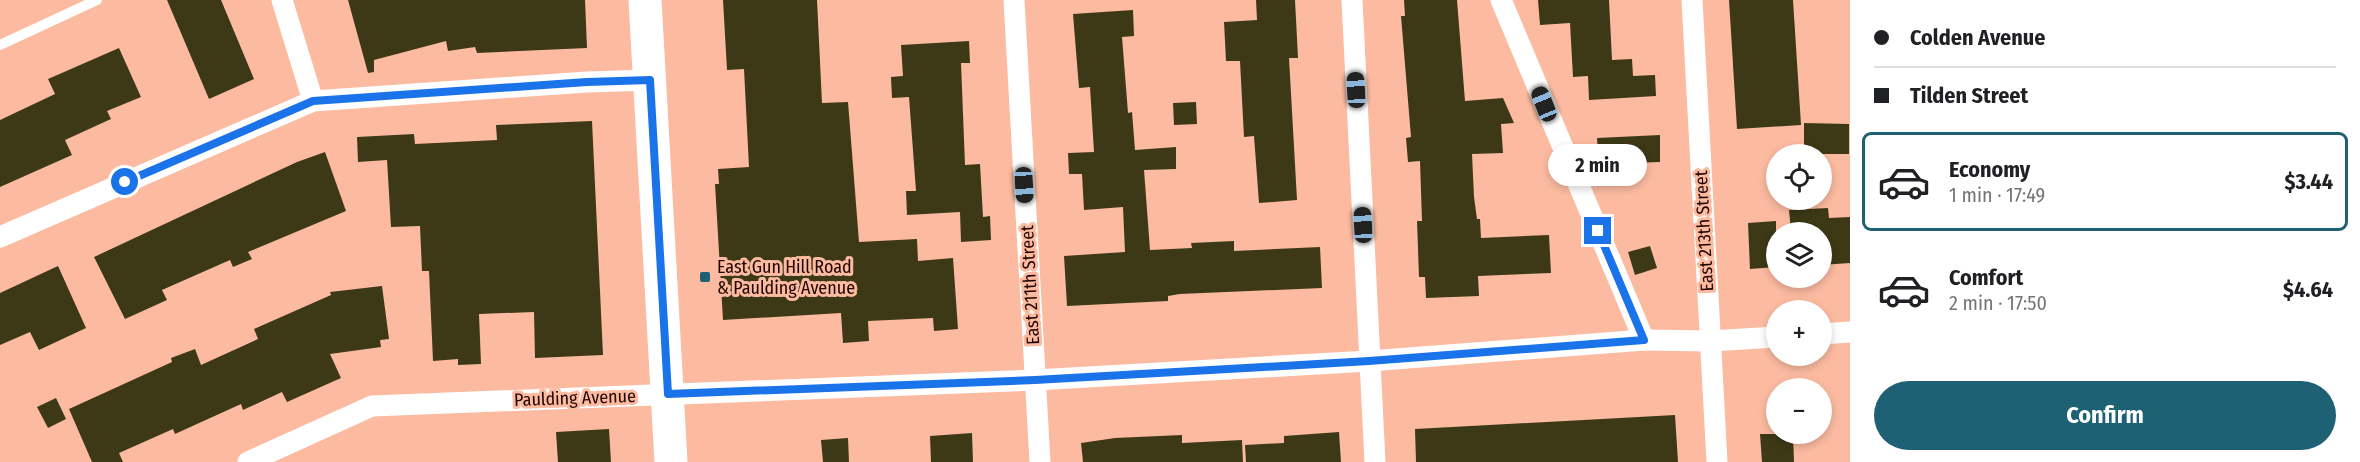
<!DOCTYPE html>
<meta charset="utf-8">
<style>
:root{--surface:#fff;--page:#f2f2f2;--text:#202124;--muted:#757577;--line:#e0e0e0;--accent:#1e6074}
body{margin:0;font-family:"Fira Sans Condensed",sans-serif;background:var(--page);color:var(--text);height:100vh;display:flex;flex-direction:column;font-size:22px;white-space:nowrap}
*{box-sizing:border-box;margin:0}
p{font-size:20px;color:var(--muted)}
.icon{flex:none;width:33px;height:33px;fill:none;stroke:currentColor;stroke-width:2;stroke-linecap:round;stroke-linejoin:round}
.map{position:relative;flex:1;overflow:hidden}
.side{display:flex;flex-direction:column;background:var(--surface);width:510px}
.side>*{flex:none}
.hud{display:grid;align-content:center;height:132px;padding:0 24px;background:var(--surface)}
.controls{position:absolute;left:1766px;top:144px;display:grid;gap:12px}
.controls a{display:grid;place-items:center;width:66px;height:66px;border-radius:50%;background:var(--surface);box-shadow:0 3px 9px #0003;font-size:30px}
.end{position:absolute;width:27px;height:27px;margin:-14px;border:8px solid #1a73e8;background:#fff;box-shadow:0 0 0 3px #fff}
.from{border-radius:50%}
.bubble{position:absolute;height:42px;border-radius:21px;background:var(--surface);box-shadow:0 3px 9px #0003;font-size:20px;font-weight:700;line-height:42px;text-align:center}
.car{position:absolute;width:18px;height:36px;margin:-18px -9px;border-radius:8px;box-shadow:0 0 4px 2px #0007;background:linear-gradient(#222 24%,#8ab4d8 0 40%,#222 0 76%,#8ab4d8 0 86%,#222 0)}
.hud b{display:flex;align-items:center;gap:21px;height:57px;font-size:22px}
.hud b+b{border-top:2px solid var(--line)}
.hud i{width:15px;height:15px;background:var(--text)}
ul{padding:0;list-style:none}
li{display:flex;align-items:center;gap:18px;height:99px;margin:0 12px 9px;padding:0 12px;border:3px solid transparent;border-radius:9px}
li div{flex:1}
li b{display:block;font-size:22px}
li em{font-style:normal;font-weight:700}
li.on{border-color:var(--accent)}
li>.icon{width:54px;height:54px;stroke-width:1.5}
.action{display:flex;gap:12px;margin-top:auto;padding:12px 24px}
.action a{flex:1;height:69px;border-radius:36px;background:var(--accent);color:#fff;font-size:24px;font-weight:700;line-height:69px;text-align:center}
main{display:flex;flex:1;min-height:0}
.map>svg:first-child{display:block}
</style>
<main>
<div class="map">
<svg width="1850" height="462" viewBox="0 0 1850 462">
<rect width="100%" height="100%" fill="#fcbba1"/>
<g fill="#3d3916">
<polygon points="167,0 221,0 254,79 209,99"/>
<polygon points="348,0 585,0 587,48 477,53 475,47 448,51 446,41 374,60 374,72 368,73"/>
<polygon points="723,0 817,0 822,103 848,102 859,242 917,239 918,261 953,258 958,329 934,331 933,318 868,321 869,341 843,343 841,313 723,320 715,184 719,184 718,169 749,167 744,69 727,70"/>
<polygon points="1256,0 1295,0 1298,58 1289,58 1297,200 1259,203 1254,136 1244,137 1240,61 1226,61 1224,22 1257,20"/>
<polygon points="1404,0 1457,0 1465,101 1503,98 1514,123 1501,124 1503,153 1472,154 1474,197 1477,219 1480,219 1481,238 1549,235 1551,273 1478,276 1479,296 1426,298 1425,277 1419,277 1417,221 1422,221 1420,161 1408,162 1406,138 1411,137 1401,16 1405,16"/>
<polygon points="1538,0 1609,0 1612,60 1632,59 1633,76 1655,75 1656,96 1589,100 1588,76 1573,77 1570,23 1540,25"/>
<polygon points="1729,0 1793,0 1801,125 1737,129"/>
<polygon points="1133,10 1134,36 1122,37 1128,113 1132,112 1135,150 1176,147 1176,169 1144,170 1150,250 1192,248 1191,243 1234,241 1234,251 1320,247 1322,288 1180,294 1168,296 1168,301 1067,306 1064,256 1125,252 1123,207 1084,210 1082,174 1069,174 1068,153 1094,152 1090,87 1079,88 1073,14"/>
<polygon points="969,41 970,63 961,63 965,165 980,164 983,217 990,216 991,240 961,242 960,212 907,215 906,191 916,191 909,97 892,98 891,77 903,76 901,45"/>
<polygon points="119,48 141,97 107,111 111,119 65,140 72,155 0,187 0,120 55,94 48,79"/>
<polygon points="1196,102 1197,124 1174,125 1173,103"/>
<polygon points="592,121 603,355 535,358 534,312 479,314 481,364 458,365 458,359 433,361 429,271 422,271 420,226 391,227 387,160 358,162 357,137 414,134 415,144 497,140 496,125"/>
<polygon points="1804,123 1849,124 1849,154 1804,154"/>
<polygon points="1660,135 1660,162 1599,164 1597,138"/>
<polygon points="325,152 346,211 248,252 252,259 233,267 230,260 162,290 167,300 125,319 94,257 297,162"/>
<polygon points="1828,208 1829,218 1850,217 1850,263 1821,265 1821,232 1791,232 1789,210"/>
<polygon points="1776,221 1776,267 1750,269 1748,223"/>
<polygon points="1650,246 1657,268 1635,275 1628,252"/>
<polygon points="58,266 86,328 39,350 30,332 0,345 0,293"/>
<polygon points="382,286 389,339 380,340 381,347 330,354 341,378 287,402 282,392 243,410 241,404 175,434 173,429 119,453 123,462 92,462 69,409 172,362 171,358 195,349 201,365 258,339 254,329 331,295 330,292"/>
<polygon points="56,398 66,419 48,428 37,407"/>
<polygon points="1675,415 1678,462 1416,462 1415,429"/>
<polygon points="609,429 611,462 558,462 556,432"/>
<polygon points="1339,432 1341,462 1246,462 1245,445 1284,443 1284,436"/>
<polygon points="972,433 973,462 931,462 930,436"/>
<polygon points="1760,434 1793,434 1794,462 1762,462"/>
<polygon points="1182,435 1182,443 1242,440 1243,462 1083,462 1081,443 1115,438"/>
<polygon points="848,438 849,462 823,462 821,440"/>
</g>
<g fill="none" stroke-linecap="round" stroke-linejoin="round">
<polyline stroke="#fff" stroke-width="10" points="0,45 97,0"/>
<g stroke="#fff" stroke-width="21">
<polyline points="282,0 313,101"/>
<polyline points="1014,0 1040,462"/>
<polyline points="1352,0 1375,462"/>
<polyline points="1501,0 1644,340"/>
<polyline points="1692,0 1717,462"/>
<polyline points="0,237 313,101 587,82 650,80"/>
<polyline points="1821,334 1850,332"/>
<polyline points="248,462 372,406 1035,380 1369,361 1644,340 1710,341 1776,337"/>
</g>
<polyline stroke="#fff" stroke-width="33" points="645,0 671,462"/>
</g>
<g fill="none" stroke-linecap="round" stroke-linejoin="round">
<polyline stroke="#1a73e8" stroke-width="8" points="125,182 313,101 587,82 650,80 668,394 1035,380 1369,361 1644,340 1598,231"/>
</g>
<rect fill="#1e6074" stroke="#fcbba1" stroke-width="2" x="699" y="271" width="12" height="12" rx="3"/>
<g text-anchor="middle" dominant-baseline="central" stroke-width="6" stroke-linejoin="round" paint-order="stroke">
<g font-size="18" fill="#200500" stroke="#fcbba1">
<text transform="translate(1704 231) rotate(-93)">East 213th Street</text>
<text transform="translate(1030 285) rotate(-93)">East 211th Street</text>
<text transform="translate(575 398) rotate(-2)">Paulding Avenue</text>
</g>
<g font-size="18" fill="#200500" stroke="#fcbba1" text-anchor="start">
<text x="717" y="267">East Gun Hill Road<tspan x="717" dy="21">&amp; Paulding Avenue</tspan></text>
</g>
</g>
</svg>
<div class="controls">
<a><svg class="icon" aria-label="locate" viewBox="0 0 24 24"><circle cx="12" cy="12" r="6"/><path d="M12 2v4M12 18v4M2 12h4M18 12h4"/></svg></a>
<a><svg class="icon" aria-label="layers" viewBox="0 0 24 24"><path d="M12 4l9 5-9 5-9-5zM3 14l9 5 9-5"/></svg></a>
<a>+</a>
<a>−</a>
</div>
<i class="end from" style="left:125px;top:182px"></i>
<i class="end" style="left:1598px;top:231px"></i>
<div class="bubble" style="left:1548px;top:144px;width:99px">2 min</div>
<i class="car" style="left:1356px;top:90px;rotate:357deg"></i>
<i class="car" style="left:1544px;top:104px;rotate:338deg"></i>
<i class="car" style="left:1024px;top:185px;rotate:177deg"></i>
<i class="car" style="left:1363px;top:225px;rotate:357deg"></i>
</div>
<section class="side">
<div class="hud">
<b><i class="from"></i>Colden Avenue</b>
<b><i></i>Tilden Street</b>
</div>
<ul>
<li class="on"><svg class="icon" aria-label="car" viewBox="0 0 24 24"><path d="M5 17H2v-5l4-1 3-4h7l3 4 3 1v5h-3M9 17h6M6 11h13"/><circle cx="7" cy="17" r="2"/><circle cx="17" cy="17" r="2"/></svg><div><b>Economy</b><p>1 min · 17:49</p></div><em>$3.44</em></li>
<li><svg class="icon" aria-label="car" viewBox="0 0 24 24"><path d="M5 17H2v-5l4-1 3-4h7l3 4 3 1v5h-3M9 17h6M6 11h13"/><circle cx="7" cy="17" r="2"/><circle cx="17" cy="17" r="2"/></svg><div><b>Comfort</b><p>2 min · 17:50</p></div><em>$4.64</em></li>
</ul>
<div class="action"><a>Confirm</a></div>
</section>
</main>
